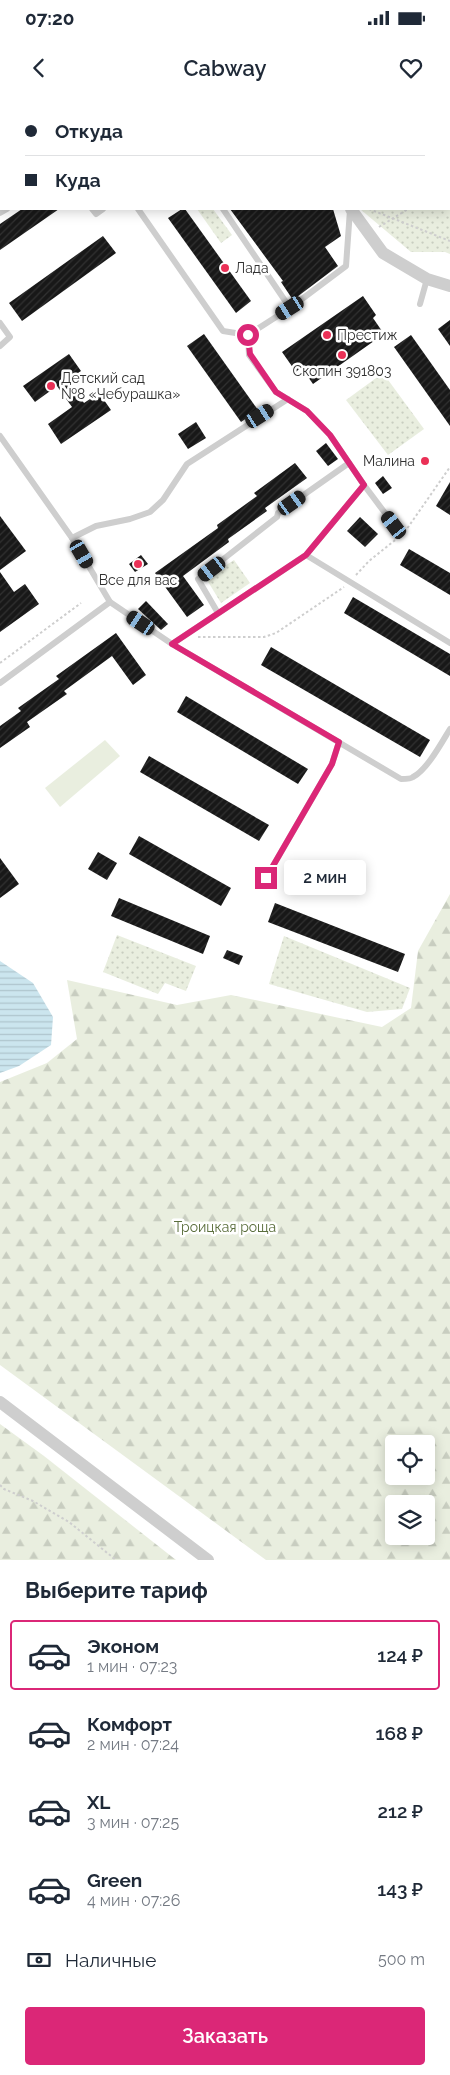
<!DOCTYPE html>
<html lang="ru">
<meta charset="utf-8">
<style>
:root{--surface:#fff;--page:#f6f6f7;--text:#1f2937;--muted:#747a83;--line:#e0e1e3;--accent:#db2777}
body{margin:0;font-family:Raleway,sans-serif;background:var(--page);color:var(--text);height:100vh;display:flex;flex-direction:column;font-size:19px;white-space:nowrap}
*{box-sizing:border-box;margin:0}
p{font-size:16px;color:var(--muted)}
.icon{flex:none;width:28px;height:28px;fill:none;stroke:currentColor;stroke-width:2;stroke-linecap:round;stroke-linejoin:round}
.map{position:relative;height:1460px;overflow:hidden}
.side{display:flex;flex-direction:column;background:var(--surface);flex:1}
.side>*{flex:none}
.banner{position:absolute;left:0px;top:0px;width:450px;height:110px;box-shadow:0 2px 12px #0003;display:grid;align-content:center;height:110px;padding:0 25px;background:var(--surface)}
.controls{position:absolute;left:385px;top:1335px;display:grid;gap:10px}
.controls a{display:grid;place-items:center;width:50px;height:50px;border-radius:5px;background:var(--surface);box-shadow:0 2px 12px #0003;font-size:25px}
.end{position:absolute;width:22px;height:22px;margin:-11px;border:6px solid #db2777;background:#fff;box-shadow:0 0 0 2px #fff}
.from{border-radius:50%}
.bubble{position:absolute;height:35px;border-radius:5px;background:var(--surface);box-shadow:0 2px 12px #0003;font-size:16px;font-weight:600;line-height:35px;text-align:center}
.car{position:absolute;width:15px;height:30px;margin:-15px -8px;border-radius:6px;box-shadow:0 0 4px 1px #0007;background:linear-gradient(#222 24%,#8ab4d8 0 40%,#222 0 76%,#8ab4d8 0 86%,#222 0)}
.banner b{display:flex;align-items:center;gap:18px;height:48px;font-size:19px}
.banner b+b{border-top:1px solid var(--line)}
.banner i{width:12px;height:12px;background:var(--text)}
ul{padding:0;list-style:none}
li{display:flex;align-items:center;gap:15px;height:70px;margin:0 10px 8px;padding:0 15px;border:2px solid transparent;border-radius:5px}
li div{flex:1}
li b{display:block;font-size:19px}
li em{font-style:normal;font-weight:600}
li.selected{border-color:var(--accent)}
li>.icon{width:45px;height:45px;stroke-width:1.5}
h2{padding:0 25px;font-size:22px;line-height:60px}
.pay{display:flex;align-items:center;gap:12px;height:55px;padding:0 25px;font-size:19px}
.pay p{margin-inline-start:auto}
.primary-button{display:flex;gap:10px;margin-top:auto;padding:10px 25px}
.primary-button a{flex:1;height:58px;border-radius:5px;background:var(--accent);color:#fff;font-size:20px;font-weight:600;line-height:58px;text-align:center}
.status{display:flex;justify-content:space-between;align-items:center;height:35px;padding:0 25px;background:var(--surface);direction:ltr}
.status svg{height:14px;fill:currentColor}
header{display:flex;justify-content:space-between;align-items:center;height:65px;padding:0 25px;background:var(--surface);font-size:22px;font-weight:600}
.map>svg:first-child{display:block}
</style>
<div class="status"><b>07:20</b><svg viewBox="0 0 49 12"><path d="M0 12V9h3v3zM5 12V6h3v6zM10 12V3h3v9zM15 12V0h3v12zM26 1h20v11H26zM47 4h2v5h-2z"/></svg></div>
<header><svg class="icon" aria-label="back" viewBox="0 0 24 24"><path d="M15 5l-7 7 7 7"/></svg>Cabway<svg class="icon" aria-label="heart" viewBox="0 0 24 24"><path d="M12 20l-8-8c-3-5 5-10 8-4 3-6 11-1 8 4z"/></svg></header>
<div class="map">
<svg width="450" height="1460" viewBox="0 0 450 1460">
<defs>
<pattern id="green-dots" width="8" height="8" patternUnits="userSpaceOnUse" patternTransform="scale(1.25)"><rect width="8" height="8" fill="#e9eedf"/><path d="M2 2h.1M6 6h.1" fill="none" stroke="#c8cdc0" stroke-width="1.8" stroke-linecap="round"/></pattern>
<pattern id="forest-firs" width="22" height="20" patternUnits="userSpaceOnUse" patternTransform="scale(1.25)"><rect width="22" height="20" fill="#e9eedf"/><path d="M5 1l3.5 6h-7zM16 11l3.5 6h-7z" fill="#c8cdc0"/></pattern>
<pattern id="water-rules" width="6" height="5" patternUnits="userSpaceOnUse" patternTransform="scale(1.25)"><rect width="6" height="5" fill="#cbe5ee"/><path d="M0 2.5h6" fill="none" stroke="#afc5cd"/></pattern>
<pattern id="building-hatch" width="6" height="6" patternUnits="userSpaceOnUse" patternTransform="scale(1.25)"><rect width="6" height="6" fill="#181818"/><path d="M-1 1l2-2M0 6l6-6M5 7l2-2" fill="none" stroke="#313131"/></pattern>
</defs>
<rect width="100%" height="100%" fill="#fff"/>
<g fill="url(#green-dots)">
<polygon points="450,33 450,154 445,152 411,152 360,109 449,109"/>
<polygon points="197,109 213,109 232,135 221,143"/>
<polygon points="383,273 424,329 388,355 346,300"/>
<polygon points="234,460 250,483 221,503 207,480 208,477"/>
<polygon points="117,835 196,866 186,891 165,883 158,894 103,872"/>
<polygon points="284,836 410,888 402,909 367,912 269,884"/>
</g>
<g fill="url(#forest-firs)" fill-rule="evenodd">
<path d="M 450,794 L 450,1460 L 266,1460 L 0,1265 L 0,982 L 47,963 L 77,939 L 67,880 L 177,905 L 231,895 L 382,927 L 411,908 L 418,851 ZM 394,1344 L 426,1344 L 426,1376 L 394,1376 ZM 394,1404 L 426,1404 L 426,1436 L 394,1436 Z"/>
<polygon points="0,1324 44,1356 176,1460 0,1460"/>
</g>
<polygon fill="#e9eedf" points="105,640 120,656 60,707 45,688"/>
<polygon fill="url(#water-rules)" points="0,861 33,883 53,917 51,945 19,966 0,973"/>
<g fill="url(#building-hatch)">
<polygon points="22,109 59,109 0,150 0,124"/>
<polygon points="182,109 185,109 251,201 236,213 168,118"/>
<polygon points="230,109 333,109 341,136 325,147 338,166 293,200 281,182 283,181"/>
<polygon points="103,136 116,153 22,221 9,203"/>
<polygon points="363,196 376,215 373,218 384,234 313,284 301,267 296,272 282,252"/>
<polygon points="450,220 450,246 438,229"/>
<polygon points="204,234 258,310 241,322 187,246"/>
<polygon points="411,235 450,290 450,326 394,247"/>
<polygon points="69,254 81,271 68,280 84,303 99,293 111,310 61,344 48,324 72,307 57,286 35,302 23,286"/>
<polygon points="196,322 206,338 188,349 178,334"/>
<polygon points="326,343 338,359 328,366 316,351"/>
<polygon points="295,363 307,378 265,408 267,411 228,439 229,442 183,476 204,505 187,517 155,473 218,428 217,425 257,396 254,393"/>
<polygon points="383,376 392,388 383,394 375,383"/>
<polygon points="450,382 450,415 436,406"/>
<polygon points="0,416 26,451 0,470"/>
<polygon points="360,417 378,434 365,447 347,431"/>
<polygon points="409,449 450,473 450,495 400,465"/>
<polygon points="141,455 148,464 135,472 129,464"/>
<polygon points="0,472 14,492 25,484 39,504 0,532"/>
<polygon points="353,497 450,554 450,576 344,513"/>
<polygon points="146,501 168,524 161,530 138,509"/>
<polygon points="116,533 146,575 133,585 112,556 64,591 67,594 27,622 30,627 0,648 0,626 21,611 18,608 59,579 56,576"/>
<polygon points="271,547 430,640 420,657 261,565"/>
<polygon points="186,596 308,669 298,684 177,612"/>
<polygon points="149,656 269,725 259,741 140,672"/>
<polygon points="139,736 231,788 221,806 129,754"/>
<polygon points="98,752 117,763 107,780 88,769"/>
<polygon points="0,758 19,784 0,798"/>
<polygon points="119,798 210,836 203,854 111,816"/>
<polygon points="275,803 405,854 398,872 268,822"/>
<polygon points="227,850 243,856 239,865 223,858"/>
</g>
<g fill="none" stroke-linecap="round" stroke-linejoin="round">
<g stroke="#cecece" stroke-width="2" stroke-dasharray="2.5 2.5" stroke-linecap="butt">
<polyline points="90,0 92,1"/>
<polyline points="0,83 1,83"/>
<polyline points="449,87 450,86"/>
<polyline points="369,109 450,141"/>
<polyline points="379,127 408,109"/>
<polyline points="356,475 369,461 404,433 450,367"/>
<polyline points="198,537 264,537 276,533 344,487"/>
<polyline points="0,563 81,503"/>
<polyline points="0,1385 4,1389 33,1401 69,1422 116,1460"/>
</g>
<g stroke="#cecece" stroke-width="6">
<polyline points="250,1 252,0"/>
<polyline points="92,109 96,114 103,109"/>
<polyline points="138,109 223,231 248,235"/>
<polyline points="223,109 290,208 346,166 350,110"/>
<polyline points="0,113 7,109"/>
<polyline points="420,204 427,179"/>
<polyline points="0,223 10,237 0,246"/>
<polyline points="0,336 72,438 110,502"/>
<polyline points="364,385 394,425"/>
<polyline points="72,438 96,426 130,419 150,412 163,400 187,364 288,299"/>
<polyline points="306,455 450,543"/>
<polyline points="218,513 198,479 277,417 278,413 349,363"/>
<polyline points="172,544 306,455 364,385 330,335 307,311 276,292 249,255 248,235 290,208"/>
<path d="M 0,583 L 110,502 L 172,544 L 401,679 C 405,679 411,679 413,677 C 427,670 442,642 450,629"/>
<polyline points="266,778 332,664 339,642"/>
</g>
<g stroke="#cecece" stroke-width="12">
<polyline points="268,0 269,1"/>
<polyline points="449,22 450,21"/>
<polyline points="351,109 383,153 427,179 450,186"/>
<polyline points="0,1302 208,1460"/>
</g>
</g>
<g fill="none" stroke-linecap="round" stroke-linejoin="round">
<polyline stroke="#db2777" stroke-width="6" points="248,235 250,254 276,292 307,311 330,335 364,385 306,455 172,544 339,642 332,664 266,778"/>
</g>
<g fill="#ea3056" stroke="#fff" stroke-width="2">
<circle cx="225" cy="168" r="5"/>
<circle cx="327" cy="235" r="5"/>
<circle cx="342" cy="255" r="5"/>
<circle cx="51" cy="286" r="5"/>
<circle cx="425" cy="361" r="5"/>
<circle cx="138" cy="464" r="5"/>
</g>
<g text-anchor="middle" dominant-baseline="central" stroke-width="5" stroke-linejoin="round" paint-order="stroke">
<g font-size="14" fill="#313131" stroke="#fff" text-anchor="start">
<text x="235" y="168">Лада</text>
<text x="337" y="235">Престиж</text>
<text x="342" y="271" text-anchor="middle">Скопин 391803</text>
<text x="61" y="278">Детский сад<tspan x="61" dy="16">№8 «Чебурашка»</tspan></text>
<text x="415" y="361" text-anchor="end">Малина</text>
<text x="138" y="480" text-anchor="middle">Все для вас</text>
</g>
<g font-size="14" fill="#5a6e3c" stroke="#fff">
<text x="225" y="1127">Троицкая роща</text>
</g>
</g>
</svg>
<div class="controls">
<a><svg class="icon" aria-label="locate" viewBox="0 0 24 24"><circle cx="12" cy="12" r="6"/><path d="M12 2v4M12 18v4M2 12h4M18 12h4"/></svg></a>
<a><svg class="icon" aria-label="layers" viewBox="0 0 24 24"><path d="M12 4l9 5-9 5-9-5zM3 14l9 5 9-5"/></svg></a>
</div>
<i class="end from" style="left:248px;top:235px"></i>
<i class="end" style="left:266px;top:778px"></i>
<div class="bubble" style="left:284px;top:760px;width:82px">2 мин</div>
<i class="car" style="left:290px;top:208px;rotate:238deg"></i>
<i class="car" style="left:260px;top:316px;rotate:58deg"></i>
<i class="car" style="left:292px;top:403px;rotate:55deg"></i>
<i class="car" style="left:394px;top:425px;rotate:323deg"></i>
<i class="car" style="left:82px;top:454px;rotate:150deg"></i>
<i class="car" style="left:212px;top:469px;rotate:233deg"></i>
<i class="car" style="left:141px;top:523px;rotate:304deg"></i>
<div class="banner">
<b><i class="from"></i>Откуда</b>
<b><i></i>Куда</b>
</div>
</div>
<section class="side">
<h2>Выберите тариф</h2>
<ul>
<li class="selected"><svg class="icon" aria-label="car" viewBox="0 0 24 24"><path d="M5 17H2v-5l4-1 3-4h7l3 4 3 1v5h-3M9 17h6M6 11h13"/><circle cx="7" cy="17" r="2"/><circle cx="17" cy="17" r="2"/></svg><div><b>Эконом</b><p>1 мин · 07:23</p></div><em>124 ₽</em></li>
<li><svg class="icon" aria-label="car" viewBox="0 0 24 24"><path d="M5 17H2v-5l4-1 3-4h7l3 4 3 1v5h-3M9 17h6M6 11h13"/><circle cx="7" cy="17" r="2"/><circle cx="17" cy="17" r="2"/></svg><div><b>Комфорт</b><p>2 мин · 07:24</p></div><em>168 ₽</em></li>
<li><svg class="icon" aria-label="car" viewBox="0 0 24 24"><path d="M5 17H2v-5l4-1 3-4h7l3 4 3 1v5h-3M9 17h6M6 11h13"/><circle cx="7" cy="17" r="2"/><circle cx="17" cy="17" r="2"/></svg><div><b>XL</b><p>3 мин · 07:25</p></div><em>212 ₽</em></li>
<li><svg class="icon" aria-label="car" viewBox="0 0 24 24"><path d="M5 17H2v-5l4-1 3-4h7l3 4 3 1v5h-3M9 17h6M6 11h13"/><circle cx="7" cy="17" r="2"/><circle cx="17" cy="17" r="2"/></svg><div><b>Green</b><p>4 мин · 07:26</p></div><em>143 ₽</em></li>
</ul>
<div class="pay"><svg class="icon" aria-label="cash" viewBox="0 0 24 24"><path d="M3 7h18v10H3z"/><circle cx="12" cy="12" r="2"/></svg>Наличные<p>500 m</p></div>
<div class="primary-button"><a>Заказать</a></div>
</section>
